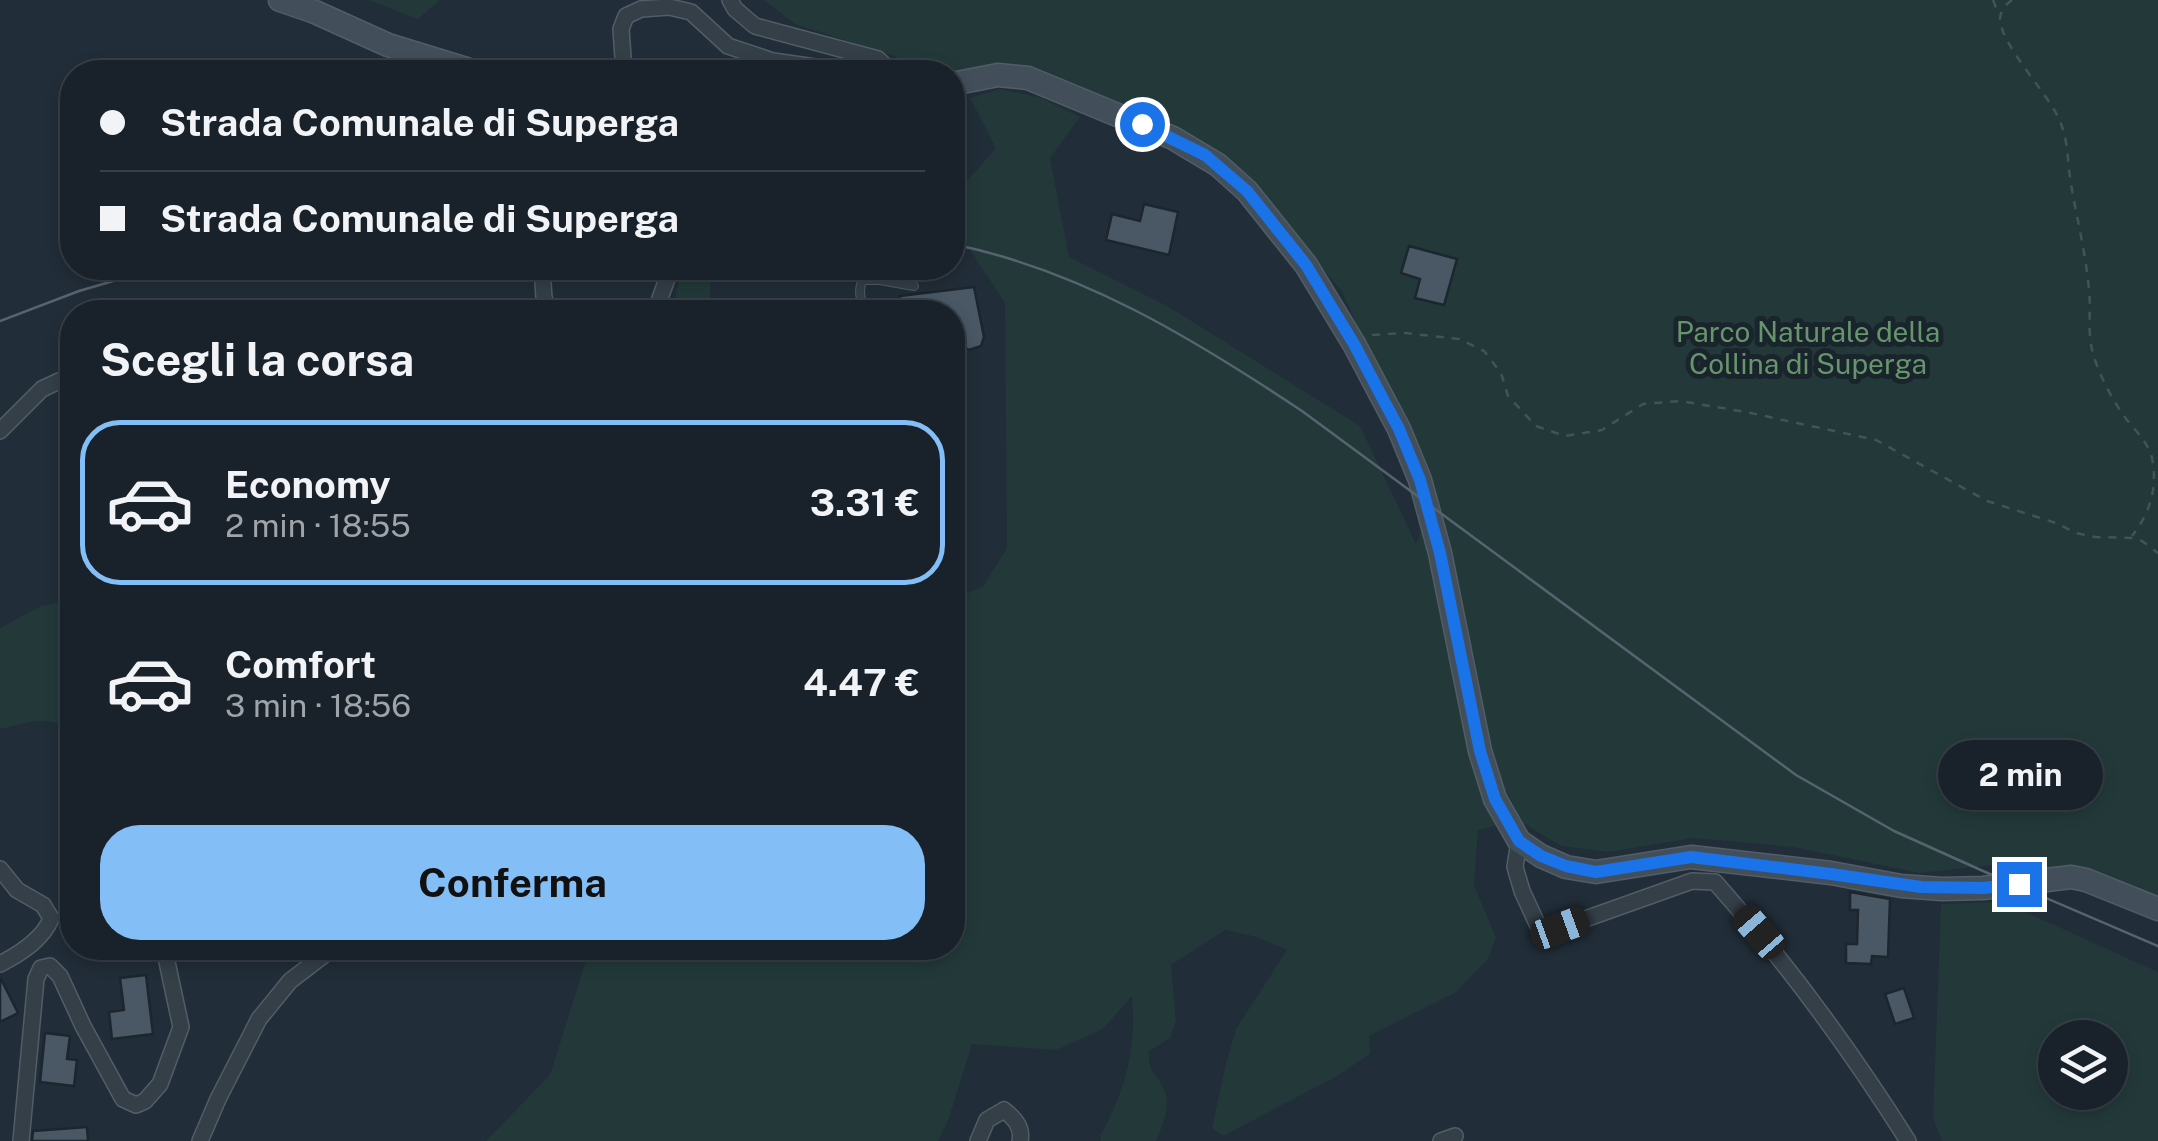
<!DOCTYPE html>
<html lang="it">
<meta charset="utf-8">
<style>
:root{--surface:#19222a;--page:#262f36;--text:#f1f3f6;--muted:#9fa4a8;--line:#373f47;--accent:#83bef6}
body{margin:0;font-family:"Public Sans",sans-serif;background:var(--page);color:var(--text);height:100vh;display:flex;flex-direction:column;font-size:38px;white-space:nowrap}
*{box-sizing:border-box;margin:0}
p{font-size:32px;color:var(--muted)}
.icon{flex:none;width:55px;height:55px;fill:none;stroke:currentColor;stroke-width:2;stroke-linecap:round;stroke-linejoin:round}
.map{position:relative;flex:1;overflow:hidden}
.panel{position:absolute;left:60px;top:300px;width:905px;height:660px;display:flex;flex-direction:column;background:var(--surface);border-radius:40px;box-shadow:0 5px 15px #0003,0 0 0 2px var(--line)}
.panel>*{flex:none}
.top-card{position:absolute;left:60px;top:60px;width:905px;height:220px;border-radius:40px;box-shadow:0 5px 15px #0003,0 0 0 2px var(--line);display:grid;align-content:center;height:220px;padding:0 40px;background:var(--surface)}
.fabs{position:absolute;left:2038px;top:1020px;display:grid;gap:20px}
.fabs a{display:grid;place-items:center;width:90px;height:90px;border-radius:50%;background:var(--surface);box-shadow:0 5px 15px #0003,0 0 0 2px var(--line);font-size:50px}
.end{position:absolute;width:45px;height:45px;margin:-22px;border:12px solid #1a73e8;background:#fff;box-shadow:0 0 0 5px #fff}
.from{border-radius:50%}
.bubble{position:absolute;height:70px;border-radius:35px;background:var(--surface);box-shadow:0 5px 15px #0003,0 0 0 2px var(--line);font-size:32px;font-weight:700;line-height:70px;text-align:center}
.car{position:absolute;width:30px;height:60px;margin:-30px -15px;border-radius:12px;box-shadow:0 0 8px 2px #0007;background:linear-gradient(#222 24%,#8ab4d8 0 40%,#222 0 76%,#8ab4d8 0 86%,#222 0)}
.top-card b{display:flex;align-items:center;gap:35px;height:95px;font-size:38px}
.top-card b+b{border-top:2px solid var(--line)}
.top-card i{width:25px;height:25px;background:var(--text)}
ul{padding:0;list-style:none}
li{display:flex;align-items:center;gap:30px;height:165px;margin:0 20px 15px;padding:0 20px;border:5px solid transparent;border-radius:40px}
li div{flex:1}
li b{display:block;font-size:38px}
li em{font-style:normal;font-weight:700}
li.current{border-color:var(--accent)}
li>.icon{width:90px;height:90px;stroke-width:1.5}
h2{padding:0 40px;font-size:45px;line-height:120px}
.action{display:flex;gap:20px;margin-top:auto;padding:20px 40px}
.action a{flex:1;height:115px;border-radius:40px;background:var(--accent);color:#111;font-size:40px;font-weight:700;line-height:115px;text-align:center}
.map>svg:first-child{display:block}
</style>
<div class="map">
<svg width="2158" height="1141" viewBox="0 0 2158 1141">
<rect width="100%" height="100%" fill="#212d38"/>
<g fill="#233939" fill-rule="evenodd">
<polygon points="368,0 440,0 418,19"/>
<path d="M 764,0 L 2158,0 L 2158,899 L 2020,878 L 1993,865 L 1920,873 L 1793,847 L 1694,838 L 1608,852 L 1561,846 L 1518,820 L 1478,830 L 1474,885 L 1496,938 L 1488,959 L 1456,992 L 1369,1036 L 1370,1054 L 1337,1076 L 1223,1136 L 1212,1128 L 1226,1063 L 1236,1029 L 1287,950 L 1257,937 L 1225,930 L 1171,965 L 1176,1020 L 1170,1038 L 1149,1051 C 1148,1075 1154,1068 1163,1087 C 1172,1104 1163,1125 1156,1141 L 1101,1141 L 1100,1136 C 1125,1092 1137,1047 1132,996 L 1103,1029 L 1056,1050 L 972,1044 L 949,1118 L 938,1141 L 486,1141 L 550,1075 L 590,948 L 952,948 L 953,599 L 983,587 L 1007,548 L 1005,303 L 953,224 L 953,197 L 996,148 L 970,98 L 1000,89 L 1041,98 L 1080,117 L 1050,158 L 1069,257 L 1169,307 L 1360,426 L 1416,544 L 1436,495 L 1341,290 L 1259,197 L 1213,155 L 1042,70 L 953,78 L 952,72 L 921,72 L 892,55 L 795,24 Z"/>
<path d="M 685,268 L 706,268 L 711,272 L 709,312 L 675,312 C 675,295 677,283 685,268 Z"/>
<path d="M 63,602 L 72,604 L 72,733 C 53,712 24,724 0,729 L 0,628 L 41,606 Z"/>
<path d="M 2003,902 L 2158,972 L 2158,1141 L 1942,1141 L 1933,1118 L 1941,904 ZM 2055,1038 L 2110,1038 L 2110,1092 L 2055,1092 Z"/>
</g>
<g fill="#495864" stroke="#1c262f" stroke-width="2.5">
<polygon points="1144,204 1178,212 1169,255 1106,240 1112,214 1140,221"/>
<polygon points="1409,246 1457,259 1444,305 1415,298 1420,279 1401,273"/>
<polygon points="974,287 984,337 981,346 969,350 961,345 955,315 952,312 901,312 900,296"/>
<polygon points="1850,892 1890,899 1888,957 1872,956 1871,964 1846,963 1846,944 1857,944 1858,910 1850,910"/>
<polygon points="146,975 153,1034 112,1039 109,1012 124,1010 120,978"/>
<polygon points="0,977 18,1013 0,1022"/>
<polygon points="1904,988 1914,1018 1895,1024 1885,994"/>
<polygon points="45,1033 70,1036 67,1059 77,1060 74,1086 40,1082"/>
<polygon points="87,1127 88,1141 32,1141 33,1131"/>
</g>
<g fill="none" stroke-linecap="round" stroke-linejoin="round">
<defs>
<path id="lane" d="M 866,312 C 861,302 857,290 863,280 L 880,280 L 914,286"/>
<g id="street">
<polyline points="730,0 735,9 755,26 878,59 892,72"/>
<polyline points="624,72 621,29 626,16 641,9 669,7 691,12 728,46 773,61 850,72"/>
<polyline points="542,268 544,298 550,312"/>
<polyline points="655,312 671,268"/>
<polyline points="0,431 42,389 59,381"/>
<path d="M 1519,841 L 1515,867 L 1522,891 L 1539,928 L 1547,930 L 1560,928 L 1692,881 L 1715,882 C 1787,963 1850,1049 1908,1141"/>
<path d="M 0,869 L 17,890 L 43,905 L 51,918 C 44,939 19,954 0,964"/>
<polyline points="21,1141 36,979 41,968 50,966 60,976 83,1026 123,1099 136,1105 145,1101 160,1084 181,1027 164,948"/>
<polyline points="200,1141 218,1099 259,1019 290,981 333,948"/>
<path d="M 978,1141 L 987,1120 L 1004,1110 C 1014,1118 1023,1127 1020,1141"/>
<polyline points="1441,1141 1455,1136"/>
</g>
<g id="secondary">
<polyline points="280,0 315,12 388,45 476,72"/>
<polyline points="952,84 998,75 1028,78 1173,138 1218,165 1247,191 1306,265 1354,344 1399,429 1420,480 1440,553 1480,751 1495,799 1519,841 1541,856 1566,867 1596,872 1691,857 1831,873 1901,886 1942,889 1983,888 2071,877 2086,880 2158,909"/>
</g>
</defs>
<use href="#lane" stroke="#525d66" stroke-width="10"/>
<use href="#street" stroke="#525d66" stroke-width="18"/>
<use href="#secondary" stroke="#525d66" stroke-width="25"/>
<g stroke="#405555" stroke-width="2.5" stroke-dasharray="8 8" stroke-linecap="butt">
<polyline points="1993,0 1999,15"/>
<path d="M 2012,0 C 2006,4 2001,10 2000,18 C 2000,44 2046,91 2058,117 C 2069,139 2067,161 2071,184 C 2077,220 2086,254 2089,290 C 2091,308 2088,327 2091,344 C 2094,366 2113,402 2127,420 C 2137,432 2148,443 2152,458 C 2158,488 2150,513 2132,536"/>
<polyline points="1372,335 1405,333 1459,339 1484,351 1501,373 1508,396 1536,426 1565,436 1602,430 1643,404 1680,401 1746,412 1876,440 1987,501 2056,523 2076,533 2095,537 2131,538 2142,541 2158,553"/>
</g>
<use href="#lane" stroke="#343f48" stroke-width="8"/>
<use href="#street" stroke="#343f48" stroke-width="15"/>
<use href="#secondary" stroke="#424f5b" stroke-width="22"/>
<g stroke="#56646f" stroke-width="2.5">
<path d="M 952,244 C 1081,270 1194,339 1302,411 L 1796,775 L 1894,831 L 1983,871 L 2158,946"/>
<polyline points="0,321 79,291 158,268"/>
</g>
</g>
<g fill="none" stroke-linecap="round" stroke-linejoin="round">
<polyline stroke="#1a73e8" stroke-width="12" points="1142,124 1205,155 1247,191 1306,265 1354,344 1384,401 1399,429 1420,480 1440,553 1480,751 1495,799 1519,841 1541,856 1566,866 1596,872 1691,857 1831,874 1921,887 1983,888 2019,884"/>
</g>
<g text-anchor="middle" dominant-baseline="central" stroke-width="10" stroke-linejoin="round" paint-order="stroke">
<g font-size="28" fill="#67956b" stroke="#1a242d">
<text x="1808" y="331">Parco Naturale della<tspan x="1808" dy="32">Collina di Superga</tspan></text>
</g>
</g>
</svg>
<div class="fabs">
<a><svg class="icon" aria-label="layers" viewBox="0 0 24 24"><path d="M12 4l9 5-9 5-9-5zM3 14l9 5 9-5"/></svg></a>
</div>
<i class="end from" style="left:1142px;top:124px"></i>
<i class="end" style="left:2019px;top:884px"></i>
<div class="bubble" style="left:1938px;top:740px;width:165px">2 min</div>
<i class="car" style="left:1560px;top:928px;rotate:70deg"></i>
<i class="car" style="left:1759px;top:932px;rotate:319deg"></i>
<div class="top-card">
<b><i class="from"></i>Strada Comunale di Superga</b>
<b><i></i>Strada Comunale di Superga</b>
</div>
<section class="panel">
<h2>Scegli la corsa</h2>
<ul>
<li class="current"><svg class="icon" aria-label="car" viewBox="0 0 24 24"><path d="M5 17H2v-5l4-1 3-4h7l3 4 3 1v5h-3M9 17h6M6 11h13"/><circle cx="7" cy="17" r="2"/><circle cx="17" cy="17" r="2"/></svg><div><b>Economy</b><p>2 min · 18:55</p></div><em>3.31 €</em></li>
<li><svg class="icon" aria-label="car" viewBox="0 0 24 24"><path d="M5 17H2v-5l4-1 3-4h7l3 4 3 1v5h-3M9 17h6M6 11h13"/><circle cx="7" cy="17" r="2"/><circle cx="17" cy="17" r="2"/></svg><div><b>Comfort</b><p>3 min · 18:56</p></div><em>4.47 €</em></li>
</ul>
<div class="action"><a>Conferma</a></div>
</section>
</div>
